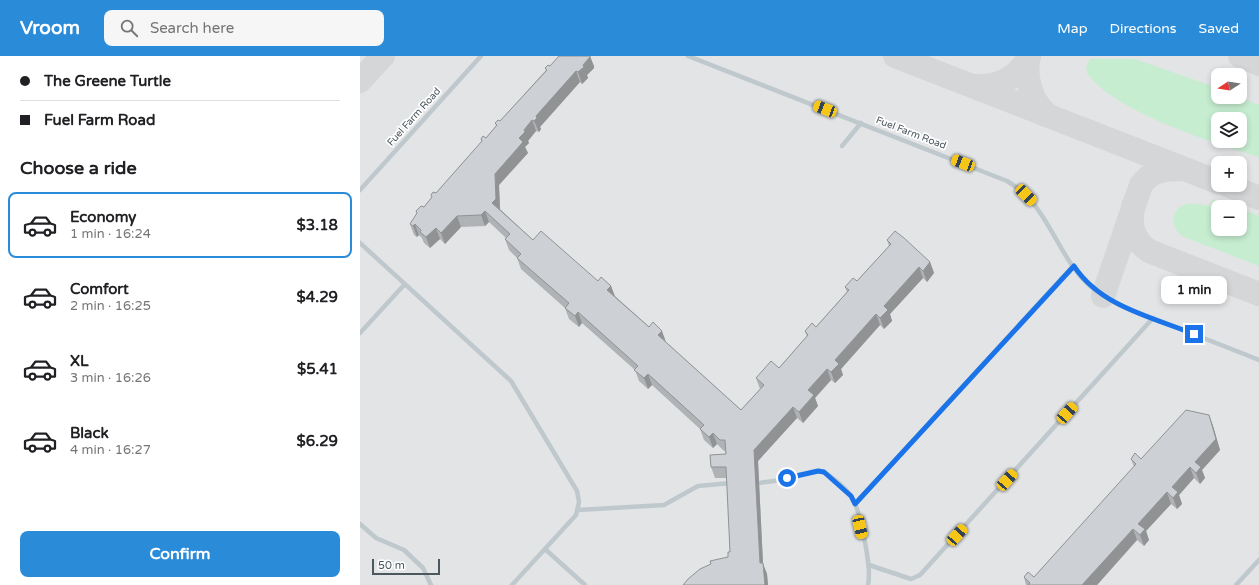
<!DOCTYPE html>
<meta charset="utf-8">
<style>
:root{--surface:#fff;--page:#f6f6f6;--text:#202124;--muted:#757577;--line:#e0e0e0;--accent:#2a8bd8}
body{margin:0;font-family:"Varela Round",sans-serif;background:var(--page);color:var(--text);height:100vh;display:flex;flex-direction:column;font-size:15px;white-space:nowrap}
*{box-sizing:border-box;margin:0}
p{font-size:13px;color:var(--muted)}
.icon{flex:none;width:22px;height:22px;fill:none;stroke:currentColor;stroke-width:2;stroke-linecap:round;stroke-linejoin:round}
.map{position:relative;flex:1;overflow:hidden}
.drawer{display:flex;flex-direction:column;background:var(--surface);width:360px}
.drawer>*{flex:none}
.top-card{display:grid;align-content:center;height:88px;padding:0 20px;background:var(--surface)}
.needle{width:26px;rotate:258deg}
.tools{position:absolute;left:851px;top:12px;display:grid;gap:8px}
.tools a{display:grid;place-items:center;width:36px;height:36px;border-radius:8px;background:var(--surface);box-shadow:0 2px 6px #0003;font-size:20px}
.scale{position:absolute;left:12px;bottom:10px;width:68px;box-sizing:border-box;padding-left:4px;border:2px solid #4b585f;border-top:0;font-size:11px;line-height:14px;white-space:nowrap;color:#4b585f;-webkit-text-stroke:3px #fff;paint-order:stroke}
.end{position:absolute;width:18px;height:18px;margin:-9px;border:5px solid #1a73e8;background:#fff;box-shadow:0 0 0 2px #fff}
.from{border-radius:50%}
.bubble{position:absolute;height:28px;border-radius:8px;background:var(--surface);box-shadow:0 2px 6px #0003;font-size:13px;font-weight:700;line-height:28px;text-align:center}
.car{position:absolute;width:12px;height:24px;margin:-12px -6px;border-radius:5px;box-shadow:0 0 3px 1px #0007;background:linear-gradient(#f5c518 24%,#345 0 40%,#f5c518 0 76%,#345 0 86%,#f5c518 0)}
.top-card b{display:flex;align-items:center;gap:14px;height:38px;font-size:15px}
.top-card b+b{border-top:1px solid var(--line)}
.top-card i{width:10px;height:10px;background:var(--text)}
ul{padding:0;list-style:none}
li{display:flex;align-items:center;gap:12px;height:66px;margin:0 8px 6px;padding:0 12px;border:2px solid transparent;border-radius:8px}
li div{flex:1}
li b{display:block;font-size:15px}
li em{font-style:normal;font-weight:700}
li.selected{border-color:var(--accent)}
li>.icon{width:36px;height:36px;stroke-width:1.5}
h2{padding:0 20px;font-size:18px;line-height:48px}
.primary-button{display:flex;gap:8px;margin-top:auto;padding:8px 20px}
.primary-button a{flex:1;height:46px;border-radius:8px;background:var(--accent);color:#fff;font-size:16px;font-weight:700;line-height:46px;text-align:center}
header{display:flex;align-items:center;gap:24px;box-sizing:border-box;height:56px;padding:0 20px;background:var(--accent);color:#fff}
header strong{font-size:19px}
nav{display:flex;gap:22px;margin-inline-start:auto;font-size:14px}
.search{width:280px;height:36px;background:var(--page);display:flex;align-items:center;gap:10px;box-sizing:border-box;padding:0 14px;border-radius:8px;color:var(--muted);font-size:15px}
main{display:flex;flex:1;min-height:0}
.map>svg:first-child{display:block}
</style>
<header>
<strong>Vroom</strong>
<div class="search"><svg class="icon" aria-label="search" viewBox="0 0 24 24"><circle cx="10" cy="10" r="6"/><path d="M15 15l6 6"/></svg>Search here</div>
<nav><a>Map</a><a>Directions</a><a>Saved</a></nav>
</header>
<main>
<section class="drawer">
<div class="top-card">
<b><i class="from"></i>The Greene Turtle</b>
<b><i></i>Fuel Farm Road</b>
</div>
<h2>Choose a ride</h2>
<ul>
<li class="selected"><svg class="icon" aria-label="car" viewBox="0 0 24 24"><path d="M5 17H2v-5l4-1 3-4h7l3 4 3 1v5h-3M9 17h6M6 11h13"/><circle cx="7" cy="17" r="2"/><circle cx="17" cy="17" r="2"/></svg><div><b>Economy</b><p>1 min · 16:24</p></div><em>$3.18</em></li>
<li><svg class="icon" aria-label="car" viewBox="0 0 24 24"><path d="M5 17H2v-5l4-1 3-4h7l3 4 3 1v5h-3M9 17h6M6 11h13"/><circle cx="7" cy="17" r="2"/><circle cx="17" cy="17" r="2"/></svg><div><b>Comfort</b><p>2 min · 16:25</p></div><em>$4.29</em></li>
<li><svg class="icon" aria-label="car" viewBox="0 0 24 24"><path d="M5 17H2v-5l4-1 3-4h7l3 4 3 1v5h-3M9 17h6M6 11h13"/><circle cx="7" cy="17" r="2"/><circle cx="17" cy="17" r="2"/></svg><div><b>XL</b><p>3 min · 16:26</p></div><em>$5.41</em></li>
<li><svg class="icon" aria-label="car" viewBox="0 0 24 24"><path d="M5 17H2v-5l4-1 3-4h7l3 4 3 1v5h-3M9 17h6M6 11h13"/><circle cx="7" cy="17" r="2"/><circle cx="17" cy="17" r="2"/></svg><div><b>Black</b><p>4 min · 16:27</p></div><em>$6.29</em></li>
</ul>
<div class="primary-button"><a>Confirm</a></div>
</section>
<div class="map">
<svg width="899" height="529" viewBox="0 0 899 529">
<rect width="100%" height="100%" fill="#f4f3f3"/>
<path fill="#e2e4e6" fill-rule="evenodd" d="M 0,0 L 899,0 L 899,529 L 0,529 ZM 858,19 L 880,19 L 880,41 L 858,41 ZM 858,63 L 880,63 L 880,85 L 858,85 ZM 858,107 L 880,107 L 880,129 L 858,129 ZM 858,151 L 880,151 L 880,173 L 858,173 Z"/>
<g fill="#c6edd0" fill-rule="evenodd">
<path d="M 730,3 L 775,3 L 858,32 L 858,41 L 880,41 L 899,49 L 899,101 C 854,87 754,56 727,17 L 726,11 ZM 858,63 L 880,63 L 880,85 L 858,85 Z"/>
<path d="M 853,143 L 877,151 L 858,151 L 858,173 L 880,173 L 880,152 L 899,160 L 899,210 L 822,180 C 809,170 811,151 828,148 C 835,147 843,149 850,150 Z"/>
</g>
<g fill="none" stroke-linecap="round" stroke-linejoin="round">
<g stroke="#d4d6d8" stroke-width="24">
<polyline points="535,0 858,126"/>
<path d="M 669,0 C 664,22 671,44 687,59"/>
<polyline points="880,0 899,8"/>
<polyline points="0,25 23,0"/>
<path d="M 615,30 C 639,31 658,22 669,0"/>
<polyline points="867,129 899,142"/>
<path d="M 773,150 C 770,169 772,183 789,195 L 899,238"/>
<path d="M 743,240 L 781,129 C 792,114 804,113 823,113"/>
</g>
<g stroke="#bfc8cd" stroke-width="4.5">
<path d="M 328,0 L 647,125 C 690,150 695,198 729,229 C 751,249 781,258 808,268 C 838,280 869,292 899,304"/>
<polyline points="482,90 501,67"/>
<polyline points="0,134 121,0"/>
<polyline points="0,187 151,325 217,435 219,446 216,459 152,529"/>
<polyline points="0,277 44,229"/>
<path d="M 399,427 L 414,425 L 460,415 C 469,417 489,435 493,443 C 501,459 512,513 508,529"/>
<polyline points="495,448 713,210"/>
<polyline points="218,454 304,449 338,430 371,427"/>
<polyline points="0,468 16,482 44,494 63,512 71,529"/>
<polyline points="185,493 225,529"/>
<polyline points="509,509 551,523 560,519 793,262"/>
<polyline points="876,529 899,504"/>
</g>
</g>
<g fill="#b0b3b6">
<polygon points="190,10 234,10 234,12 227,19 228,22 222,28 220,26 180,71 181,73 179,76 176,75 168,85 169,87 165,91 168,97 139,129 140,153 173,184 238,225 251,230 255,240 306,286 381,354 400,333 396,322 419,312 447,281 445,275 456,271 487,236 485,231 497,225 529,190 527,184 570,206 574,217 567,226 563,222 530,258 532,265 524,273 520,269 481,313 483,319 475,327 471,324 455,342 458,350 443,367 437,362 398,405 403,508 407,518 408,529 323,529 368,501 370,496 367,422 355,422 351,411 366,398 365,395 364,395 357,388 353,392 344,384 340,373 292,329 288,333 279,325 275,314 222,267 219,271 209,263 205,252 161,213 157,202 149,194 145,183 146,182 129,166 125,170 101,171 85,188 80,183 70,192 64,187 62,182 59,179 57,181 54,179 50,168 57,158 56,155 64,151 72,141 71,139 76,137 122,86 121,83 126,82 136,70 135,67 140,65 186,14 185,12"/>
<polygon points="849,359 853,370 860,394 842,414 845,422 840,428 834,422 819,439 822,448 817,453 811,448 786,475 789,484 784,490 777,484 737,529 666,529 664,521 674,521 774,411 771,403 781,403"/>
</g>
<g fill="#909294">
<polygon points="230,0 234,10 234,12 227,19 228,22 222,28 218,16 223,9"/>
<polygon points="216,15 220,26 180,71 181,73 179,76 174,65 176,60"/>
<polygon points="172,64 176,75 168,85 169,87 165,91 168,97 139,129 140,154 132,147 135,118 159,82 164,74"/>
<polygon points="125,155 129,166 125,170 121,159"/>
<polygon points="97,160 101,171 85,188 81,177"/>
<polygon points="55,168 59,179 57,181 53,170"/>
<polygon points="76,172 80,183 70,192 66,181"/>
<polygon points="570,206 574,217 567,226 563,215"/>
<polygon points="559,211 563,222 530,258 532,265 524,273 520,262 524,250"/>
<polygon points="251,230 255,241 247,234"/>
<polygon points="218,256 222,267 219,271 215,260"/>
<polygon points="516,258 520,269 481,313 483,319 475,327 471,316 475,304"/>
<polygon points="302,275 306,286 298,279"/>
<polygon points="467,313 471,324 455,342 458,350 443,367 439,356 448,334"/>
<polygon points="288,318 292,329 288,333 284,322"/>
<polygon points="433,351 437,362 398,405 403,508 407,518 408,529 405,529 400,507 394,394"/>
<polygon points="849,359 853,370 860,394 842,414 845,422 840,428 836,417 835,406"/>
<polygon points="353,377 357,388 353,392 349,381"/>
<polygon points="830,411 834,422 819,439 822,448 817,453 813,442 812,431"/>
<polygon points="807,436 811,448 786,475 789,484 784,490 780,479 778,468"/>
<polygon points="773,473 777,484 737,529 722,529"/>
</g>
<g fill="#cdd0d4" stroke="#909294">
<polygon points="199,0 230,0 230,1 223,9 224,11 218,16 216,15 176,60 177,62 174,65 172,64 164,74 165,76 159,82 163,86 135,118 136,143 132,147 173,184 181,175 238,225 241,221 251,230 247,234 289,271 293,266 302,275 298,279 381,354 404,329 396,322 411,305 419,312 448,279 445,275 452,267 456,271 489,234 485,231 493,222 497,225 531,188 527,184 535,175 544,182 570,206 563,215 559,211 524,250 528,254 520,262 516,258 475,304 479,308 471,316 467,313 448,334 454,339 439,356 433,351 394,394 400,507 403,507 405,529 323,529 328,523 340,513 351,508 350,505 368,501 368,496 370,496 366,411 351,411 350,399 366,398 365,384 360,384 353,377 349,381 340,373 344,369 288,318 284,322 274,314 278,310 218,256 215,260 205,252 209,247 157,202 161,198 145,183 150,178 125,155 121,159 97,160 81,177 76,172 66,181 60,176 61,174 55,168 53,170 50,168 57,157 56,155 61,150 64,151 72,141 71,139 73,136 76,137 122,85 121,83 123,80 126,82 137,69 135,67 138,64 140,65 187,14 185,12 188,9 190,10"/>
<polygon points="826,354 849,359 856,383 835,406 841,411 836,417 830,411 812,431 818,436 813,442 807,436 778,468 785,473 780,479 773,473 722,529 668,529 670,527 664,521 668,516 674,521 776,408 771,403 775,397 781,403"/>
</g>
<g fill="none" stroke-linecap="round" stroke-linejoin="round">
<path stroke="#1a73e8" stroke-width="5" d="M 427,422 L 458,415 L 464,416 L 491,440 L 495,448 L 714,210 C 740,250 791,261 834,278"/>
</g>
<g text-anchor="middle" dominant-baseline="central" stroke-width="3.5" stroke-linejoin="round" paint-order="stroke">
<g font-size="10" fill="#4b585f" stroke="#fff">
<text transform="translate(54 61) rotate(-48)">Fuel Farm Road</text>
<text transform="translate(551 77) rotate(21)">Fuel Farm Road</text>
</g>
</g>
</svg>
<div class="tools">
<a><svg class="needle" viewBox="-14 -14 28 28"><path d="M0-13l5 13h-10z" fill="#e53935"/><path d="M0 13l5-13h-10z" fill="#757577"/></svg></a>
<a><svg class="icon" aria-label="layers" viewBox="0 0 24 24"><path d="M12 4l9 5-9 5-9-5zM3 14l9 5 9-5"/></svg></a>
<a>+</a>
<a>−</a>
</div>
<div class="scale">50 m</div>
<i class="end from" style="left:427px;top:422px"></i>
<i class="end" style="left:834px;top:278px"></i>
<div class="bubble" style="left:801px;top:220px;width:66px">1 min</div>
<i class="car" style="left:465px;top:53px;rotate:291deg"></i>
<i class="car" style="left:603px;top:107px;rotate:291deg"></i>
<i class="car" style="left:666px;top:139px;rotate:135deg"></i>
<i class="car" style="left:707px;top:357px;rotate:42deg"></i>
<i class="car" style="left:647px;top:424px;rotate:42deg"></i>
<i class="car" style="left:500px;top:471px;rotate:167deg"></i>
<i class="car" style="left:597px;top:479px;rotate:42deg"></i>
</div>
</main>
